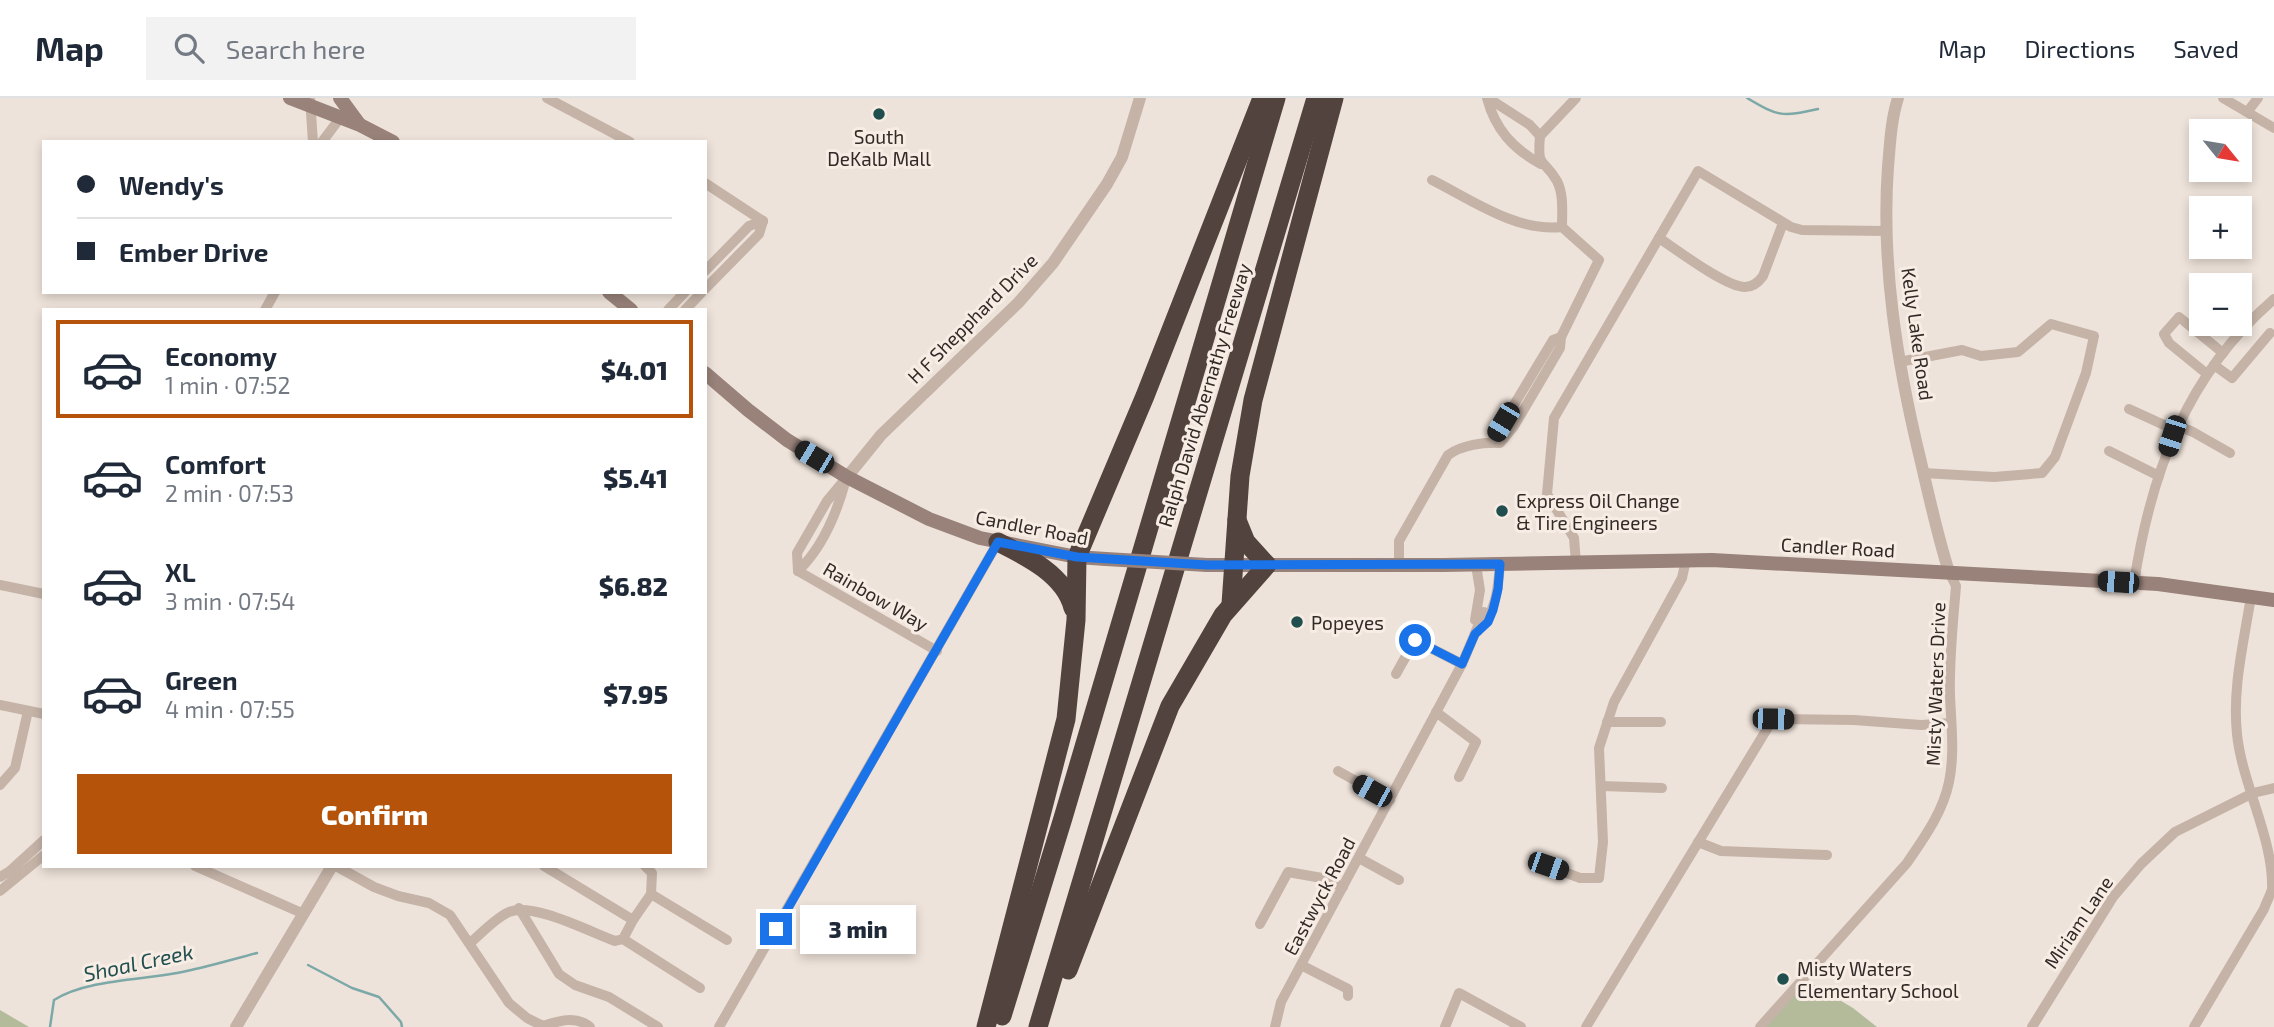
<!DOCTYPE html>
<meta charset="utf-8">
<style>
:root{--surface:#fff;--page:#f2f2f3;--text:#1f2937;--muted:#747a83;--line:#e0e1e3;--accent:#b45309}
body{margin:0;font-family:"Exo 2",sans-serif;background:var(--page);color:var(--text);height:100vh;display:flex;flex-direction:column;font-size:26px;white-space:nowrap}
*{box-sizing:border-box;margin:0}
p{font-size:23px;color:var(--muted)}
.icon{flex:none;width:38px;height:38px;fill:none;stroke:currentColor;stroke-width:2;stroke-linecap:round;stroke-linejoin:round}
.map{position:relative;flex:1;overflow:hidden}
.drawer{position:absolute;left:42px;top:210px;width:665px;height:560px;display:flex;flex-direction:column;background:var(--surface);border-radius:0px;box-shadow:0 4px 10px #0003}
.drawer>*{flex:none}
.guide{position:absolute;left:42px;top:42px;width:665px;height:154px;border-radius:0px;box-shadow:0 4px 10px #0003;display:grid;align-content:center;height:154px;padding:0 35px;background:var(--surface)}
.needle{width:46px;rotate:120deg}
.controls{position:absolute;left:2189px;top:21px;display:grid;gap:14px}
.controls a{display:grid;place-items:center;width:63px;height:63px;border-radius:0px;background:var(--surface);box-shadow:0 4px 10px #0003;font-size:35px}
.end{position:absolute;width:32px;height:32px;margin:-16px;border:9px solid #1a73e8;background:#fff;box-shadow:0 0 0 4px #fff}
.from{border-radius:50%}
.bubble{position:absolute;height:49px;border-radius:0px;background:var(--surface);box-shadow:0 4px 10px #0003;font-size:23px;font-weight:800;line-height:49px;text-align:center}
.car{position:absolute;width:21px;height:42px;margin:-21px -10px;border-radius:9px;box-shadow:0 0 5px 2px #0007;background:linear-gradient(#222 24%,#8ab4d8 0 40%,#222 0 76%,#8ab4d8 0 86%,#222 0)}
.guide b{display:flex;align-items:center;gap:24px;height:66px;font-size:26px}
.guide b+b{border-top:2px solid var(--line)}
.guide i{width:18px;height:18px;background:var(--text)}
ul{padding:12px 0 0;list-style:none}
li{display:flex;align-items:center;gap:21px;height:98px;margin:0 14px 10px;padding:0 21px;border:4px solid transparent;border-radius:0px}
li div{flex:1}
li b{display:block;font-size:26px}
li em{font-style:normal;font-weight:800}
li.selected{border-color:var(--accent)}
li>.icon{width:63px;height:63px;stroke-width:1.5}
.primary-button{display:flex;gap:14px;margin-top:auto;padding:14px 35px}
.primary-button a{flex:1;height:80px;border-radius:0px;background:var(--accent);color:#fff;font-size:28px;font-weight:800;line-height:80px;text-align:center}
header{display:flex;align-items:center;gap:42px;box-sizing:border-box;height:98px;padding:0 35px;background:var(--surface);border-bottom:2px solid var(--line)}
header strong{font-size:33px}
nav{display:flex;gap:38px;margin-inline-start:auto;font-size:24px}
.search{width:490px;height:63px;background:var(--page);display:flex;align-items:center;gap:18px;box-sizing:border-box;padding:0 24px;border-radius:0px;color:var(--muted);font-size:26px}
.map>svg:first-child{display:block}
</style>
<header>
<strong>Map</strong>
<div class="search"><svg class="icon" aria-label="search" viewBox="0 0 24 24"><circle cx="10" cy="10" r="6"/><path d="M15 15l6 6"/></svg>Search here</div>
<nav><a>Map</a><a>Directions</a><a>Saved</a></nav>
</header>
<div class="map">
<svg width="2274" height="929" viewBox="0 0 2274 929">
<rect width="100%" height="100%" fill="#eee3da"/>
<g fill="#b3bb9b">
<polygon points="1804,881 1853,910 1877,929 1763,929"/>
<polygon points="0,912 29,929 0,929"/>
</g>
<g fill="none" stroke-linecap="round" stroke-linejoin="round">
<g stroke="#7ca8a7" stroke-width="2.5">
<path d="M 1747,0 C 1779,19 1782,19 1818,11"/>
<polyline points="308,867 352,890 379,899 401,924 402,929"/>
<path d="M 50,929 L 54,902 C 85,882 140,882 177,875 C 204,870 230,862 257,855"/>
</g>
<g stroke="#c5b3a7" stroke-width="10">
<polyline points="310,0 313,44"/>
<polyline points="547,0 630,44"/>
<path d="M 1487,0 C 1495,31 1513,51 1541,66"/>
<polyline points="2223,0 2274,30"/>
<polyline points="2248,13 2258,0"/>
<polyline points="1540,38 1576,0"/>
<polyline points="322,44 340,20"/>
<path d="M 1432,82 C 1472,102 1516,134 1562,129"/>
<polyline points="705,85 763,123"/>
<path d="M 1659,140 C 1677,152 1726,189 1745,189 C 1753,189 1758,185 1763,178 L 1783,125"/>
<polyline points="705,173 749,128 763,123"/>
<polyline points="705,191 759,136 763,123"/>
<polyline points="265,212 275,194"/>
<polyline points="668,212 685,194"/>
<polyline points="685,212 702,194"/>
<polyline points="1899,264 1962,252 1981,258 2018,254 2051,226 2094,238 2086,275 2055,359 2042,375 1994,379 1923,375"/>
<polyline points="2214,267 2232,280 2270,235"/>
<polyline points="2207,276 2169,245 2164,236 2179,219 2223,255"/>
<polyline points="2129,311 2175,332"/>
<polyline points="2178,328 2193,334 2230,355"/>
<polyline points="1491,345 1553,242 1561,239"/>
<polyline points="2109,353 2159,378"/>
<polyline points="1576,465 1574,440 1547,396 1554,320 1698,73 1791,129 1802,132 1887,133"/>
<path d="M 1399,467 L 1399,443 L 1448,357 C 1462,347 1483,344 1500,345 L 1514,328 L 1560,250 L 1561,239 L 1599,162 L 1562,129 C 1562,114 1564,97 1557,83 C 1543,59 1537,72 1540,38 L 1530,27 L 1488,0"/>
<polyline points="798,473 937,553"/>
<polyline points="798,473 797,455 827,403 847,379"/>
<path d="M 798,473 C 823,449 837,415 846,381"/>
<path d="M 2134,485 C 2151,374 2187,276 2274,201"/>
<polyline points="0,487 44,496"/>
<polyline points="1475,522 1480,492 1476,467"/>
<path d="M 1477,534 C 1496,515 1498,492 1500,466"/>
<polyline points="1396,576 1415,542 1462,566"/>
<polyline points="0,607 44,616"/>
<polyline points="1436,614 1476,644 1459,679"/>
<polyline points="1607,624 1661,624"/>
<polyline points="1338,673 1390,702"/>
<polyline points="0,687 15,670 28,613"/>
<polyline points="1601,688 1662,690"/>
<polyline points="1698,744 1721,753 1827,757"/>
<polyline points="1359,760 1399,782"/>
<polyline points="195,768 304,816"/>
<path d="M 336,768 L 374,789 L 398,798 L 429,805 L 450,817 L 509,905 L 527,920 L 543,928 C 558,923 576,917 590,929"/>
<polyline points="544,768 633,822"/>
<polyline points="645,768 652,775 651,796 727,842"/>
<polyline points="1548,768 1580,780 1599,780 1603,744 1599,650 1614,604 1682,480 1686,462"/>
<polyline points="0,779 10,773 44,742"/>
<polyline points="0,793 44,757"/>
<polyline points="519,810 559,876 575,887 609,899 658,929"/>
<polyline points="1260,826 1288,774 1322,780 1343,789"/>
<polyline points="623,841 700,890"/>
<path d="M 470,845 C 482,835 495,820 509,814 C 533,804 590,834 615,843 L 623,841 L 633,822 L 651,796"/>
<polyline points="1301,867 1348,891 1348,898"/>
<polyline points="719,929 998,444"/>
<polyline points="1275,929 1281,904 1462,566 1484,514"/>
<polyline points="1445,929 1459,895 1521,929"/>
<polyline points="1586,929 1773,621 1854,622 1921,627 1951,625"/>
<path d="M 1760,929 L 1907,765 C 1924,740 1943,714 1949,684 C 1955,655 1951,625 1950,597 C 1949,561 1953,524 1956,488 L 1949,474"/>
<polyline points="2032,929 2113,799 2141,766 2175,734 2253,695 2274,690"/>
<path d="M 2194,929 L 2264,811 C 2266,805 2270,798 2272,791 C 2274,742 2242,686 2237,636 C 2232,590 2244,544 2251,498"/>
</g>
<g stroke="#c5b3a7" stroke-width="12">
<path d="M 1898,0 C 1891,22 1890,46 1888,69 C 1881,166 1897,265 1920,360 C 1929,398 1937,436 1949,474"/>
<polyline points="847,379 881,337 1018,205 1053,165 1107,86 1122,59 1140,0"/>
<polyline points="236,929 332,768"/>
</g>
<g stroke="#988279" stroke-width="14">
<polyline points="290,0 360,27 393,44"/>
<polyline points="340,0 359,26"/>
<polyline points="609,194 631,212"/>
<polyline points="705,275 748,312 787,342 847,379 929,421 980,440 1077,459 1106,461"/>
<polyline points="1207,467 1443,467 1712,462 2158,486 2274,502"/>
</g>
<g stroke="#52433f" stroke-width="19">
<path d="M 998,444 C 1026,458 1065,477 1073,510"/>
<polyline points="1231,506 1240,378 1253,302 1334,0"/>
<polyline points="1068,872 1170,608 1223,517 1267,467 1246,444 1237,422"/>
<polyline points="1002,918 1063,720 1276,0"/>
<polyline points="986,929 1066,621 1076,522 1077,459 1145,298 1262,0"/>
<polyline points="1038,929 1316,0"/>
</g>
<polyline stroke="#988279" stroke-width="14" points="1106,461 1207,467"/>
</g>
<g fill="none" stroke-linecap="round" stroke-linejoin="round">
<polyline stroke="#1a73e8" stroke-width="9" points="776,831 998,444 1077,459 1207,467 1500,466 1498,491 1493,512 1488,524 1475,536 1462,566 1415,542"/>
</g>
<g fill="#214f4f" stroke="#f7ede5" stroke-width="2.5">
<circle cx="879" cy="16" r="7"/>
<circle cx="1502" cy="413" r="7"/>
<circle cx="1297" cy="524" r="7"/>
<circle cx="1783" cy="881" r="7"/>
</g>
<g text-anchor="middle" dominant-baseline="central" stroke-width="6" stroke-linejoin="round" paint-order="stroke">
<g font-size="19" fill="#322a27" stroke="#f7ede5" text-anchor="start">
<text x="879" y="38" text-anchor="middle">South<tspan x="879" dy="22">DeKalb Mall</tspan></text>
<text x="1516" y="402">Express Oil Change<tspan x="1516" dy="22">&amp; Tire Engineers</tspan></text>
<text x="1311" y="524">Popeyes</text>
<text x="1797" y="870">Misty Waters<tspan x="1797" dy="22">Elementary School</tspan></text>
</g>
<g font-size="19" fill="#322a27" stroke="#f7ede5">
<text transform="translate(972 220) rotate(-45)">H F Shepphard Drive</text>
<text transform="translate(1918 236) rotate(82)">Kelly Lake Road</text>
<text transform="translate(1204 297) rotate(-73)">Ralph David Abernathy Freeway</text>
<text transform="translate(1032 429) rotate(11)">Candler Road</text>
<text transform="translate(1838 449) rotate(3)">Candler Road</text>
<text transform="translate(876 498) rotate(30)">Rainbow Way</text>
<text transform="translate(1935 586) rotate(-88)">Misty Waters Drive</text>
<text transform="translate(1319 798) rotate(-62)">Eastwyck Road</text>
<text transform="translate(2078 824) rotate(-56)">Miriam Lane</text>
</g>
<g font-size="21" font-style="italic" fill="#214f4f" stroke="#f7ede5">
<text transform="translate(138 864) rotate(-12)">Shoal Creek</text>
</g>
</g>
</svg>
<div class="controls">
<a><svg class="needle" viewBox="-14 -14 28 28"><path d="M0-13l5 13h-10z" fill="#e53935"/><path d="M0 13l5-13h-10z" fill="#747a83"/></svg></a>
<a>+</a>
<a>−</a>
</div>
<i class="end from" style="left:1415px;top:542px"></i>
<i class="end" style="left:776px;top:831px"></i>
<div class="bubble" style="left:800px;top:807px;width:116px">3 min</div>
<i class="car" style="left:1503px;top:324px;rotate:211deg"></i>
<i class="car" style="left:2172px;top:338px;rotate:198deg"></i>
<i class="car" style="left:814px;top:359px;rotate:301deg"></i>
<i class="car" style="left:2118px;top:484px;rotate:274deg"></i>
<i class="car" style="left:1773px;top:621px;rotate:91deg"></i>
<i class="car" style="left:1372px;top:693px;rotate:299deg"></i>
<i class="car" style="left:1548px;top:768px;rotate:109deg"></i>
<div class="guide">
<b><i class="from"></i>Wendy's</b>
<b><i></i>Ember Drive</b>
</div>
<section class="drawer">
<ul>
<li class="selected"><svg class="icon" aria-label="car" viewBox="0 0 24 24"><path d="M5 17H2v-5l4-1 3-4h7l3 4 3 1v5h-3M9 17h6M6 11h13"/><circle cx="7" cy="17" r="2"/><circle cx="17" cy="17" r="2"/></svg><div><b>Economy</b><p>1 min · 07:52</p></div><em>$4.01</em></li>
<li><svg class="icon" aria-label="car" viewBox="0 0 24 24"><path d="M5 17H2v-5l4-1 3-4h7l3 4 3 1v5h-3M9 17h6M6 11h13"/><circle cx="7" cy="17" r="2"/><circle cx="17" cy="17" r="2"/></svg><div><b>Comfort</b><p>2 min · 07:53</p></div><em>$5.41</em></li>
<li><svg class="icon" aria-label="car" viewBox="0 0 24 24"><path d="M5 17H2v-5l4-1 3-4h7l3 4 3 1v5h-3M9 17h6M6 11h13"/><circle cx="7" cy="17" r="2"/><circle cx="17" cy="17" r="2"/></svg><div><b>XL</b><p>3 min · 07:54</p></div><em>$6.82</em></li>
<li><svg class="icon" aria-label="car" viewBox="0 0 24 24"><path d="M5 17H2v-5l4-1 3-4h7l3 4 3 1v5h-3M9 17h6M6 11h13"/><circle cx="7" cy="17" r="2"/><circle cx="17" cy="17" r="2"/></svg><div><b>Green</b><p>4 min · 07:55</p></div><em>$7.95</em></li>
</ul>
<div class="primary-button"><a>Confirm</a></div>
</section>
</div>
